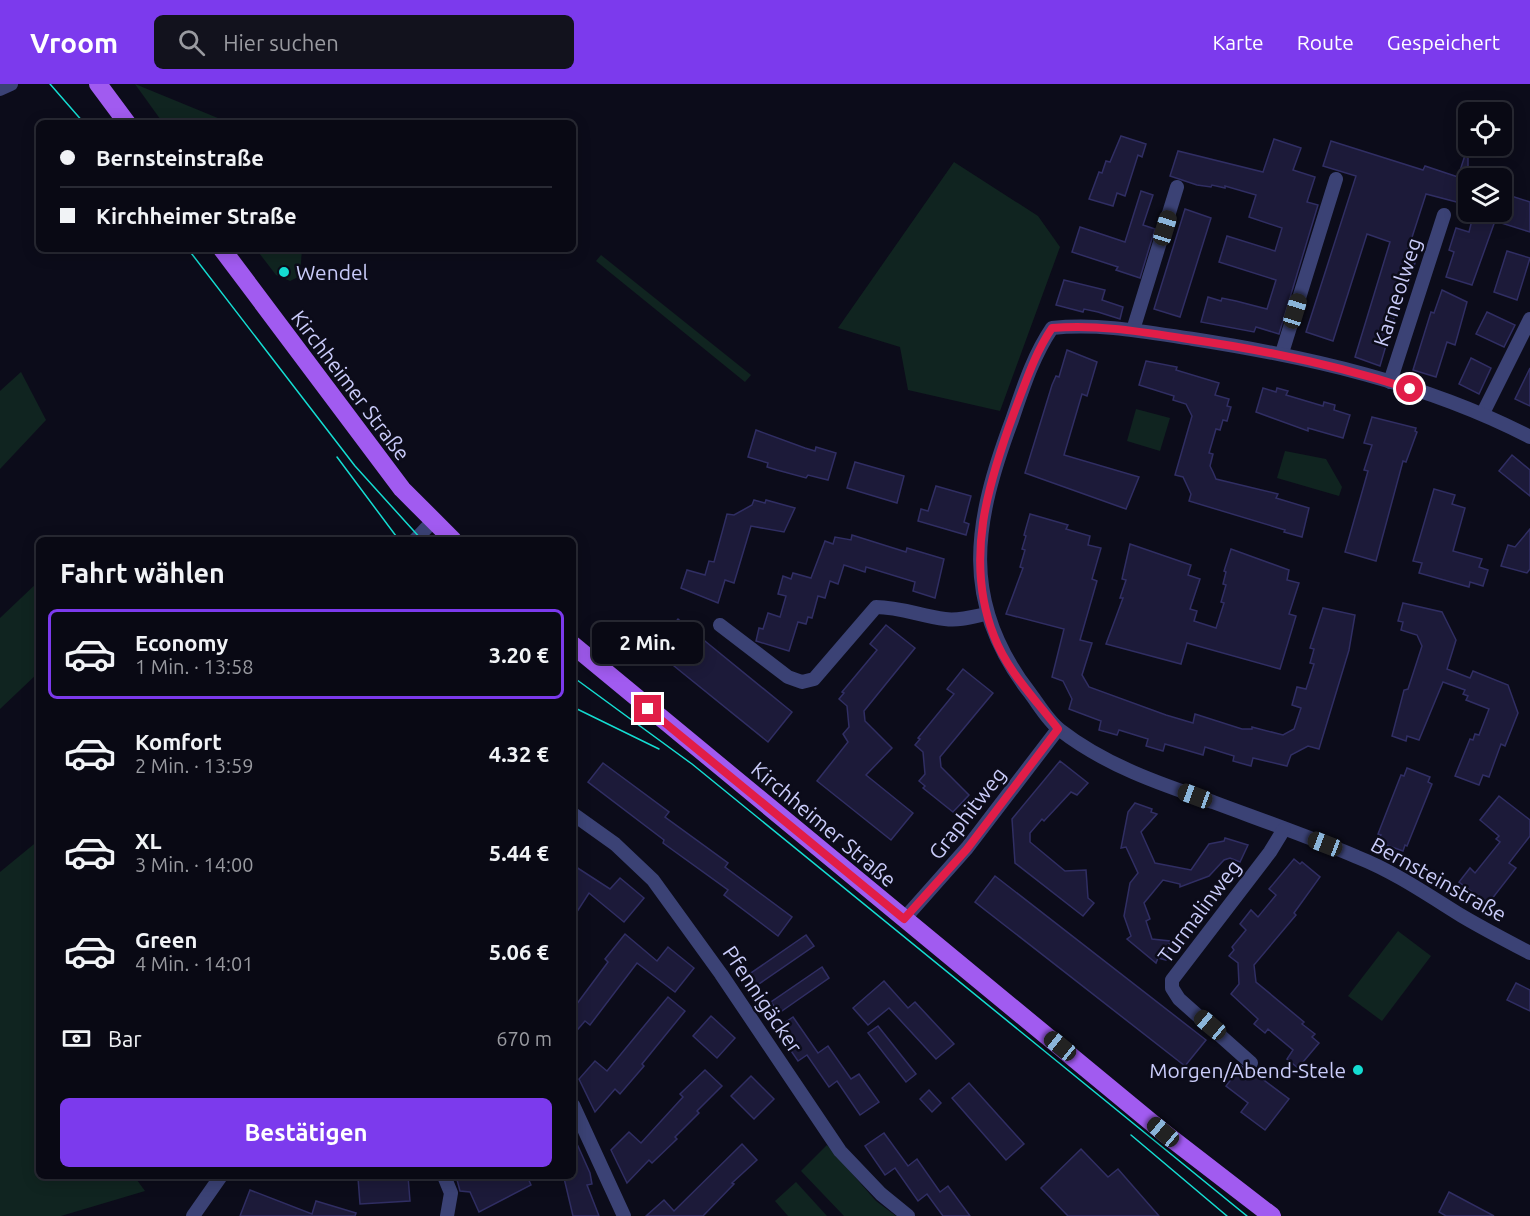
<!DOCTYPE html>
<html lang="de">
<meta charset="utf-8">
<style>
:root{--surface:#090914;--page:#12121d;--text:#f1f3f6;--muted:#999aa0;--line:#292a34;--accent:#7c3aed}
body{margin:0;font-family:Ubuntu,sans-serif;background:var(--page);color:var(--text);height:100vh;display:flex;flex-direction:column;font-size:22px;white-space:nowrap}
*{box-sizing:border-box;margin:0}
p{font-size:20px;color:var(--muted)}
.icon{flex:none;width:33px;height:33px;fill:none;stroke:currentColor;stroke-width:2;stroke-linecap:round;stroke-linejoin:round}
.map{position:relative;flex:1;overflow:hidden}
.details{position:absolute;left:36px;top:453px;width:540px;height:642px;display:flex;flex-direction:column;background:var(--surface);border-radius:9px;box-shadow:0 3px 15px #0003,0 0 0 2px var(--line)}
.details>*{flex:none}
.top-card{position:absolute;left:36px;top:36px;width:540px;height:132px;border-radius:9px;box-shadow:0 3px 15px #0003,0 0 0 2px var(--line);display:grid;align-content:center;height:132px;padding:0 24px;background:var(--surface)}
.tools{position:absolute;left:1458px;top:18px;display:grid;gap:12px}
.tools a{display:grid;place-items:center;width:54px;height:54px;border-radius:9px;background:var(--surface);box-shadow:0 3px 15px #0003,0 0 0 2px var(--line);font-size:30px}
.end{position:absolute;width:27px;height:27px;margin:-14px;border:8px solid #e11d48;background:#fff;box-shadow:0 0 0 3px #fff}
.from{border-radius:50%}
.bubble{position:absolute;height:42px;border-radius:9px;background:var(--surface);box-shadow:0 3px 15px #0003,0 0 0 2px var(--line);font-size:20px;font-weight:700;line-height:42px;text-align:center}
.car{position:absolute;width:18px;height:36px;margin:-18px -9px;border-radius:8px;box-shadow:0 0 4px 2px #0007;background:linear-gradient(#222 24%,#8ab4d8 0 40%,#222 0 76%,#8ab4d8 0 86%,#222 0)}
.top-card b{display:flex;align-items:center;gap:21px;height:57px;font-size:22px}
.top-card b+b{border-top:2px solid var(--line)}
.top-card i{width:15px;height:15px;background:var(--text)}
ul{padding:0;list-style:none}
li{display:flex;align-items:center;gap:18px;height:90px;margin:0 12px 9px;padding:0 12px;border:3px solid transparent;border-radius:9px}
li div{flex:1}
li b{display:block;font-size:22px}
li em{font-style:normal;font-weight:700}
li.on{border-color:var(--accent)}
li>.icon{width:54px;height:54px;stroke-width:1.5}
h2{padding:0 24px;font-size:27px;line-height:72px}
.pay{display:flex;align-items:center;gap:15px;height:66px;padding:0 24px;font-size:22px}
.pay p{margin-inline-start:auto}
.primary-button{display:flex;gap:12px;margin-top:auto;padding:12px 24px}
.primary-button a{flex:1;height:69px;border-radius:9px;background:var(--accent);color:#fff;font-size:24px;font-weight:700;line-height:69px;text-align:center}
header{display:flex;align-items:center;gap:36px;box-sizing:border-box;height:84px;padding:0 30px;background:var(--accent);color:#fff}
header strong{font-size:28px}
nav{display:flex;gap:33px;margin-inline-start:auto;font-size:21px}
.search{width:420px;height:54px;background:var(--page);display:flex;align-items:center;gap:15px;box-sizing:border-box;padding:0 21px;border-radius:9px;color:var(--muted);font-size:22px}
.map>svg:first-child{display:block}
</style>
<header>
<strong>Vroom</strong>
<div class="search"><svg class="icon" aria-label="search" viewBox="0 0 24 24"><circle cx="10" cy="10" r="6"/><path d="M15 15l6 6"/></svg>Hier suchen</div>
<nav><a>Karte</a><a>Route</a><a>Gespeichert</a></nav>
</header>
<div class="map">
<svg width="1530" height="1132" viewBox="0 0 1530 1132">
<rect width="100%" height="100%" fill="#0c0c1a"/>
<g fill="#102420">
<polygon points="135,0 230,39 163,39"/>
<polygon points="954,78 1038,132 1060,163 1000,327 908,306 900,263 838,244"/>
<polygon points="256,165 302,165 300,192 290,197 276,191"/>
<polygon points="601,171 751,291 745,298 596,177"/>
<polygon points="21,288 46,336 0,385 0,307"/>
<polygon points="1136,325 1170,334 1160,367 1127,357"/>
<polygon points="1285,367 1326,375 1342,403 1339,412 1277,394"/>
<polygon points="39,497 39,588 0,625 0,534"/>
<polygon points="39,756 39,1092 134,1092 145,1107 61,1132 0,1132 0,788"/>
<polygon points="1398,847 1431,872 1382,937 1348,912"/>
<polygon points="827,1061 876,1117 896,1132 844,1132 801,1087"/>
<polygon points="796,1098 827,1132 788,1132 775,1117"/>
</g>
<g fill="#1c1a39" stroke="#302e63" stroke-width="1.5">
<polygon points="1121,52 1146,60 1142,73 1138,71 1125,112 1117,109 1113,122 1089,115 1099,88 1102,89 1106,77 1110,78"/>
<polygon points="1274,55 1301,64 1293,86 1315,93 1307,118 1318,121 1279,250 1256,243 1254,248 1201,238 1208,213 1221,217 1222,214 1236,217 1267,225 1276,196 1219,178 1227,152 1275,167 1282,144 1249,133 1256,111 1225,102 1225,104 1212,101 1211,103 1197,101 1170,92 1178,67 1263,88"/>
<polygon points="1331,57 1423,86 1425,82 1458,93 1466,68 1468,68 1468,121 1426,110 1405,175 1415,179 1408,201 1404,200 1380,282 1355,273 1390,158 1367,150 1333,257 1306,248 1356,92 1323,82"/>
<polygon points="1141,107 1153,111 1143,141 1155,145 1140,194 1116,186 1118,183 1072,168 1080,143 1125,158"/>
<polygon points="1502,109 1530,118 1530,148 1495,137 1472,201 1446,193 1454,168 1449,166 1456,144 1469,148 1474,128 1502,128"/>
<polygon points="1185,125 1211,134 1180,233 1154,225"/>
<polygon points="1507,167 1530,174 1517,216 1494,208"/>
<polygon points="1064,196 1105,206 1102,216 1123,223 1120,235 1098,228 1084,225 1083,228 1056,221"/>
<polygon points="1442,206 1467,218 1455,261 1447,258 1436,293 1413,286 1431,228 1434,229"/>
<polygon points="1487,228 1515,241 1504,263 1476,250"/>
<polygon points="1067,266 1097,278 1087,312 1082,310 1064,371 1139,393 1126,425 1025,389 1052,301 1056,292 1059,293"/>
<polygon points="1471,274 1491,284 1479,310 1459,300"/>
<polygon points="1146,277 1177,283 1176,286 1219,299 1215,311 1229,315 1227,322 1231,323 1227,337 1223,336 1220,346 1216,345 1209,369 1213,370 1210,382 1213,388 1216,395 1278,410 1276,414 1309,424 1302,453 1284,448 1285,446 1189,417 1191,410 1183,393 1175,391 1192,332 1186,320 1173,316 1174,312 1139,301"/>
<polygon points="1530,284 1530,322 1515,315"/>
<polygon points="1263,304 1276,308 1277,304 1288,307 1286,311 1323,322 1324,318 1335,321 1334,326 1350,331 1343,354 1308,344 1308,347 1256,328"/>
<polygon points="1372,333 1416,344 1415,347 1417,348 1406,378 1403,377 1376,477 1345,468 1368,387 1364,386 1372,361 1364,359"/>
<polygon points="756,346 805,364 815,367 816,363 836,369 828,396 808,391 806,394 777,386 767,383 768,379 748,373"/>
<polygon points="1512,371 1530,386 1530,412 1499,387"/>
<polygon points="855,378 904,392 897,419 847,404"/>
<polygon points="936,402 971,412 964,438 969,440 966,451 918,437 921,425 928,427"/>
<polygon points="1434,405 1455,411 1452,420 1465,424 1453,467 1482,475 1479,483 1488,486 1483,502 1470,498 1469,503 1419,489 1422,479 1413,477"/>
<polygon points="754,416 765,419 766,416 795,424 784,448 751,442 734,499 725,496 718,519 681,504 687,486 705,491 709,477 714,478 727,430 734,431 752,421"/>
<polygon points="1030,430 1068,441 1066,445 1090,452 1088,461 1101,464 1092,495 1097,497 1080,556 1092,559 1082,591 1089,603 1166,631 1193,639 1195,630 1242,645 1252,645 1252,643 1283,651 1294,645 1301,624 1292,621 1297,603 1306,605 1314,580 1310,579 1314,565 1310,564 1323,524 1355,531 1349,566 1319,665 1308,662 1291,671 1287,682 1253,674 1251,682 1233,677 1234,672 1205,663 1203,671 1165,660 1163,667 1146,662 1148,655 1119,646 1117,651 1099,646 1101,637 1069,625 1072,615 1063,597 1052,593 1064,545 1006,530 1023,484 1020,483 1025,466 1022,465 1026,452 1024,451"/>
<polygon points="1530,445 1530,485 1527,489 1501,482 1508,461 1515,463"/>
<polygon points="852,451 906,468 907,464 944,475 935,514 913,507 915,498 866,483 865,488 844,481 838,500 830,497 825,514 818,512 812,534 808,533 806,540 798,538 789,567 756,557 759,544 763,545 768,529 780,533 786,512 778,510 783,492 791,495 793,489 811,494 825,457 833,460 835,453 851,456"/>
<polygon points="1130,460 1191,481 1188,491 1200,495 1190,525 1197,527 1194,537 1216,544 1224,519 1221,518 1226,501 1223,500 1226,488 1224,487 1231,465 1289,486 1287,496 1299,499 1289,530 1296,532 1280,585 1187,559 1181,580 1106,560 1123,514 1120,514 1126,496 1122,495"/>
<polygon points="1403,519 1442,528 1456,556 1447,585 1470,594 1473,587 1508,601 1518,629 1505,662 1501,660 1489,693 1483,691 1479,701 1455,692 1470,655 1473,656 1475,650 1479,651 1489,625 1466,616 1468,612 1463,610 1465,606 1443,598 1419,656 1407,652 1406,657 1392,652 1404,606 1408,605 1422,562 1417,551 1401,546 1403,538 1398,537"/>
<polygon points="678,535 792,628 768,658 653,565"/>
<polygon points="886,541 915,564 864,627 865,637 892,664 866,691 913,729 891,756 817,697 848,658 843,650 849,643 847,622 839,615 844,609 842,608 877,566 870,560"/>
<polygon points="963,585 993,609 940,673 941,683 969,711 953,728 923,704 925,702 919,697 925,690 923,668 915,661 920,655 918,654 954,610 947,605"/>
<polygon points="1060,677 1088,699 1077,711 1071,708 1044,737 1042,735 1030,749 1030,758 1065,787 1086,786 1088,814 1094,819 1083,832 1015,779 1012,735"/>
<polygon points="603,679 669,728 665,733 728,779 725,783 792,833 778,852 724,811 728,806 663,759 664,756 588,698"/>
<polygon points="1407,684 1430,693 1428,698 1432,700 1407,762 1405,761 1403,767 1378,758 1381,751 1378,750 1401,691 1404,692"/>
<polygon points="1499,712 1530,736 1530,752 1509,779 1516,784 1488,820 1459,798 1470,784 1475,789 1500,758 1496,755 1499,752 1480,736"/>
<polygon points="1135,719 1152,725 1151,728 1157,730 1141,748 1155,779 1191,786 1209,760 1224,757 1225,754 1248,761 1240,778 1230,774 1224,776 1209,792 1180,803 1180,800 1163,796 1144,819 1150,835 1146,837 1152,855 1170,857 1166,876 1158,874 1156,879 1127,855 1131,852 1124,832 1130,799 1138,789 1126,763 1121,764 1128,728"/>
<polygon points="1294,775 1300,780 1302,778 1320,793 1294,829 1296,831 1254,881 1256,898 1304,938 1302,940 1315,950 1312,953 1319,959 1298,984 1287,975 1293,966 1268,945 1265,949 1254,940 1258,935 1231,910 1239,900 1238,879 1229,872 1234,866 1232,863 1246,846 1240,840 1251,826 1258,833 1276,811 1269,805"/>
<polygon points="573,781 610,805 620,794 644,814 624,838 589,809 573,834"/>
<polygon points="995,792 1206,956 1185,982 975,818"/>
<polygon points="625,850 657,877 668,863 694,884 675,908 637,879 590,941 585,937 573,951 573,925 608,878 605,875"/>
<polygon points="806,851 814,862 756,902 748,891"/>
<polygon points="822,883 829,894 779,929 771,918"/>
<polygon points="884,897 908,924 915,918 954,960 936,975 889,924 868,941 853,924"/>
<polygon points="1516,899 1530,906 1530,927 1507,916"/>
<polygon points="668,913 685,927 642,980 644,982 620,1010 615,1005 595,1028 579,995 595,977 607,987"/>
<polygon points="711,932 735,954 717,974 693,952"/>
<polygon points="793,933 818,969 828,962 851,995 859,990 879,1018 860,1031 837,997 829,1003 807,971 798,977 776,945"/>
<polygon points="878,942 916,990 906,998 868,949"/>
<polygon points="1241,982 1253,988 1289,1015 1265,1046 1241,1028 1248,1019 1226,1002"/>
<polygon points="705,986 722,1002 697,1027 699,1029 675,1053 677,1055 652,1079 649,1076 627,1099 611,1066 629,1048 641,1059 683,1013 680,1010"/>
<polygon points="751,992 774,1015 754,1035 731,1012"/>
<polygon points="969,999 1024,1060 1006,1076 952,1014"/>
<polygon points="929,1006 941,1019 932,1028 920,1015"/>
<polygon points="884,1049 908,1082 917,1075 940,1108 948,1102 970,1132 943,1132 927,1110 918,1117 895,1084 885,1091 865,1062"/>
<polygon points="573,1051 590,1089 592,1100 587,1101 599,1132 573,1132 564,1094 573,1092"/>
<polygon points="742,1060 757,1076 732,1099 734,1100 703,1132 646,1132 664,1116 674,1127"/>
<polygon points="1081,1065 1108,1093 1118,1085 1159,1132 1068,1132 1041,1104"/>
<polygon points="379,1092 408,1092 410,1117 360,1120 358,1094"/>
<polygon points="456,1092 527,1092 531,1101 479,1128 470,1108 460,1107"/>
<polygon points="250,1106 312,1130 316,1117 356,1129 355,1132 240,1132"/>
<polygon points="1449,1108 1494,1132 1446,1132 1439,1128"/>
</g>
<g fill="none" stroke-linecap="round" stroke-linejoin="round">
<g stroke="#3b4275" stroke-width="14">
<polyline points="0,5 11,0"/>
<polyline points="1133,246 1177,103"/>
<polyline points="1282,269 1336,95"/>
<polyline points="1390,298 1444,131"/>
<polyline points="1483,329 1530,235"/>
<path d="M 1530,353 C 1426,299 1308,273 1193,255 C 1146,248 1100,239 1052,244 C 1033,272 1023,304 1012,336 C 974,438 959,518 1030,609 C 1039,621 1048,637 1060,646 C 1105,681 1160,700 1213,718 C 1261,736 1310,753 1357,773 C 1395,788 1428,811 1462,832 C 1484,845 1507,857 1530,869"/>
<polyline points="415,456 433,437"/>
<path d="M 720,541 L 788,593 L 802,598 L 814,595 L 876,523 C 900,523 921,532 945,535 C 959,537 972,533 986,530"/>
<polyline points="573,730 615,760 653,796 721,890 840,1067 881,1110 908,1132"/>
<polyline points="904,835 967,764 1058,645"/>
<polyline points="1251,979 1179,915 1172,904 1172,896 1270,768 1284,745"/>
<polyline points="573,1021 624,1132"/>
<polyline points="444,1092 451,1109 447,1132"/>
<polyline points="193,1132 221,1092"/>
</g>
<g stroke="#a15bf0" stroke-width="18">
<polyline points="98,0 127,39"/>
<polyline points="222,165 402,405 453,456"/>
<polyline points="573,561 1163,1048 1272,1132"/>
</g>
<g stroke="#14ddd2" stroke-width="1.5">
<polyline points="50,0 84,39"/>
<polyline points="188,165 355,382 422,456"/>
<polyline points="337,373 399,456"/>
<polyline points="573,593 692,680 1247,1132"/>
<polyline points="573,623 659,665"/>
<polyline points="1131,1051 1227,1132"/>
</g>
</g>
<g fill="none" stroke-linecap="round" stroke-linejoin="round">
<path stroke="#e11d48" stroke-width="8" d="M 648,625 L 904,835 L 967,765 L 1058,645 C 1036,616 1007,587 994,552 C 964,476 988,399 1015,326 C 1026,297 1035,269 1052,244 C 1098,240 1143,248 1188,255 C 1264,266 1337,281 1410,305"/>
</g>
<g fill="#14ddd2" stroke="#0c0c1a" stroke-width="2">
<circle cx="284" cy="188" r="6"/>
<circle cx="1358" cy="986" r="6"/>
</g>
<g text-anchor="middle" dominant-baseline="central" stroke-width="5" stroke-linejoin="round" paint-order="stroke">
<g font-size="21" fill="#caccfa" stroke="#0c0c1a" text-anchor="start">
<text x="296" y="188">Wendel</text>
<text x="1346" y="986" text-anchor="end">Morgen/Abend-Stele</text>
</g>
<g font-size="21" fill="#caccfa" stroke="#0c0c1a">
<text transform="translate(1397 208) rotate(-72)">Karneolweg</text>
<text transform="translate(351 301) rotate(53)">Kirchheimer Straße</text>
<text transform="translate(967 729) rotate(-52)">Graphitweg</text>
<text transform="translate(824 740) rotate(40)">Kirchheimer Straße</text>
<text transform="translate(1439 795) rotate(29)">Bernsteinstraße</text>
<text transform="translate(1199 827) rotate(-53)">Turmalinweg</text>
<text transform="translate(763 915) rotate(56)">Pfennigäcker</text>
</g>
</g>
</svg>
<div class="tools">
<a><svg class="icon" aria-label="locate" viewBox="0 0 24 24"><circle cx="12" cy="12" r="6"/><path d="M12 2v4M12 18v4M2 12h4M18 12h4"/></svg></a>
<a><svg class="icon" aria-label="layers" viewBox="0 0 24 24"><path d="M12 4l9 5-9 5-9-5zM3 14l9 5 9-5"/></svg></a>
</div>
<i class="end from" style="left:1410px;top:305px"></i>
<i class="end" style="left:648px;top:625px"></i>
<div class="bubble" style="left:592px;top:538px;width:111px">2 Min.</div>
<i class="car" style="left:1165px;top:144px;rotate:17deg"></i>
<i class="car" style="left:1295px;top:227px;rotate:17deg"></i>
<i class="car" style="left:1195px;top:712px;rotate:290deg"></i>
<i class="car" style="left:1325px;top:760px;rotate:291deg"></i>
<i class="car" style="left:1210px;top:941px;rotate:310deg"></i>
<i class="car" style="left:1060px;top:962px;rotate:309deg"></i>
<i class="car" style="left:1163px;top:1048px;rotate:310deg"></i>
<div class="top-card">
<b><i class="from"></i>Bernsteinstraße</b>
<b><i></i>Kirchheimer Straße</b>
</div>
<section class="details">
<h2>Fahrt wählen</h2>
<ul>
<li class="on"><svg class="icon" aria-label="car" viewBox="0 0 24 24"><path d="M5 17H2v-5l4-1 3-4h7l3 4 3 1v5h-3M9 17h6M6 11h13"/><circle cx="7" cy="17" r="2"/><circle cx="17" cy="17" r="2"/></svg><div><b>Economy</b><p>1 Min. · 13:58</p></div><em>3.20 €</em></li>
<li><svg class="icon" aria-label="car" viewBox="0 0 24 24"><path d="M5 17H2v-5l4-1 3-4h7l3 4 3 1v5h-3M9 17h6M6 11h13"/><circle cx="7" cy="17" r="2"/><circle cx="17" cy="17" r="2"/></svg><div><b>Komfort</b><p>2 Min. · 13:59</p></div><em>4.32 €</em></li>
<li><svg class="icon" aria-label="car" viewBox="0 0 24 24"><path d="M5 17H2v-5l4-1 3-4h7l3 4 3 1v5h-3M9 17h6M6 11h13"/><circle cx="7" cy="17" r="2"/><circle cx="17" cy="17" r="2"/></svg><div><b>XL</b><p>3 Min. · 14:00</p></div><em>5.44 €</em></li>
<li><svg class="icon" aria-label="car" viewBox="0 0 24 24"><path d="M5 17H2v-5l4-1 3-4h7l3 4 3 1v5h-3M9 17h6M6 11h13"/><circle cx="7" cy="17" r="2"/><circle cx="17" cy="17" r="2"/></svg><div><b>Green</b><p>4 Min. · 14:01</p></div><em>5.06 €</em></li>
</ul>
<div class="pay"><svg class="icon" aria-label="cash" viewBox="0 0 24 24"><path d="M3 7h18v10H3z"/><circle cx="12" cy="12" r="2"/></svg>Bar<p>670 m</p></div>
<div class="primary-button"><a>Bestätigen</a></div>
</section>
</div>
